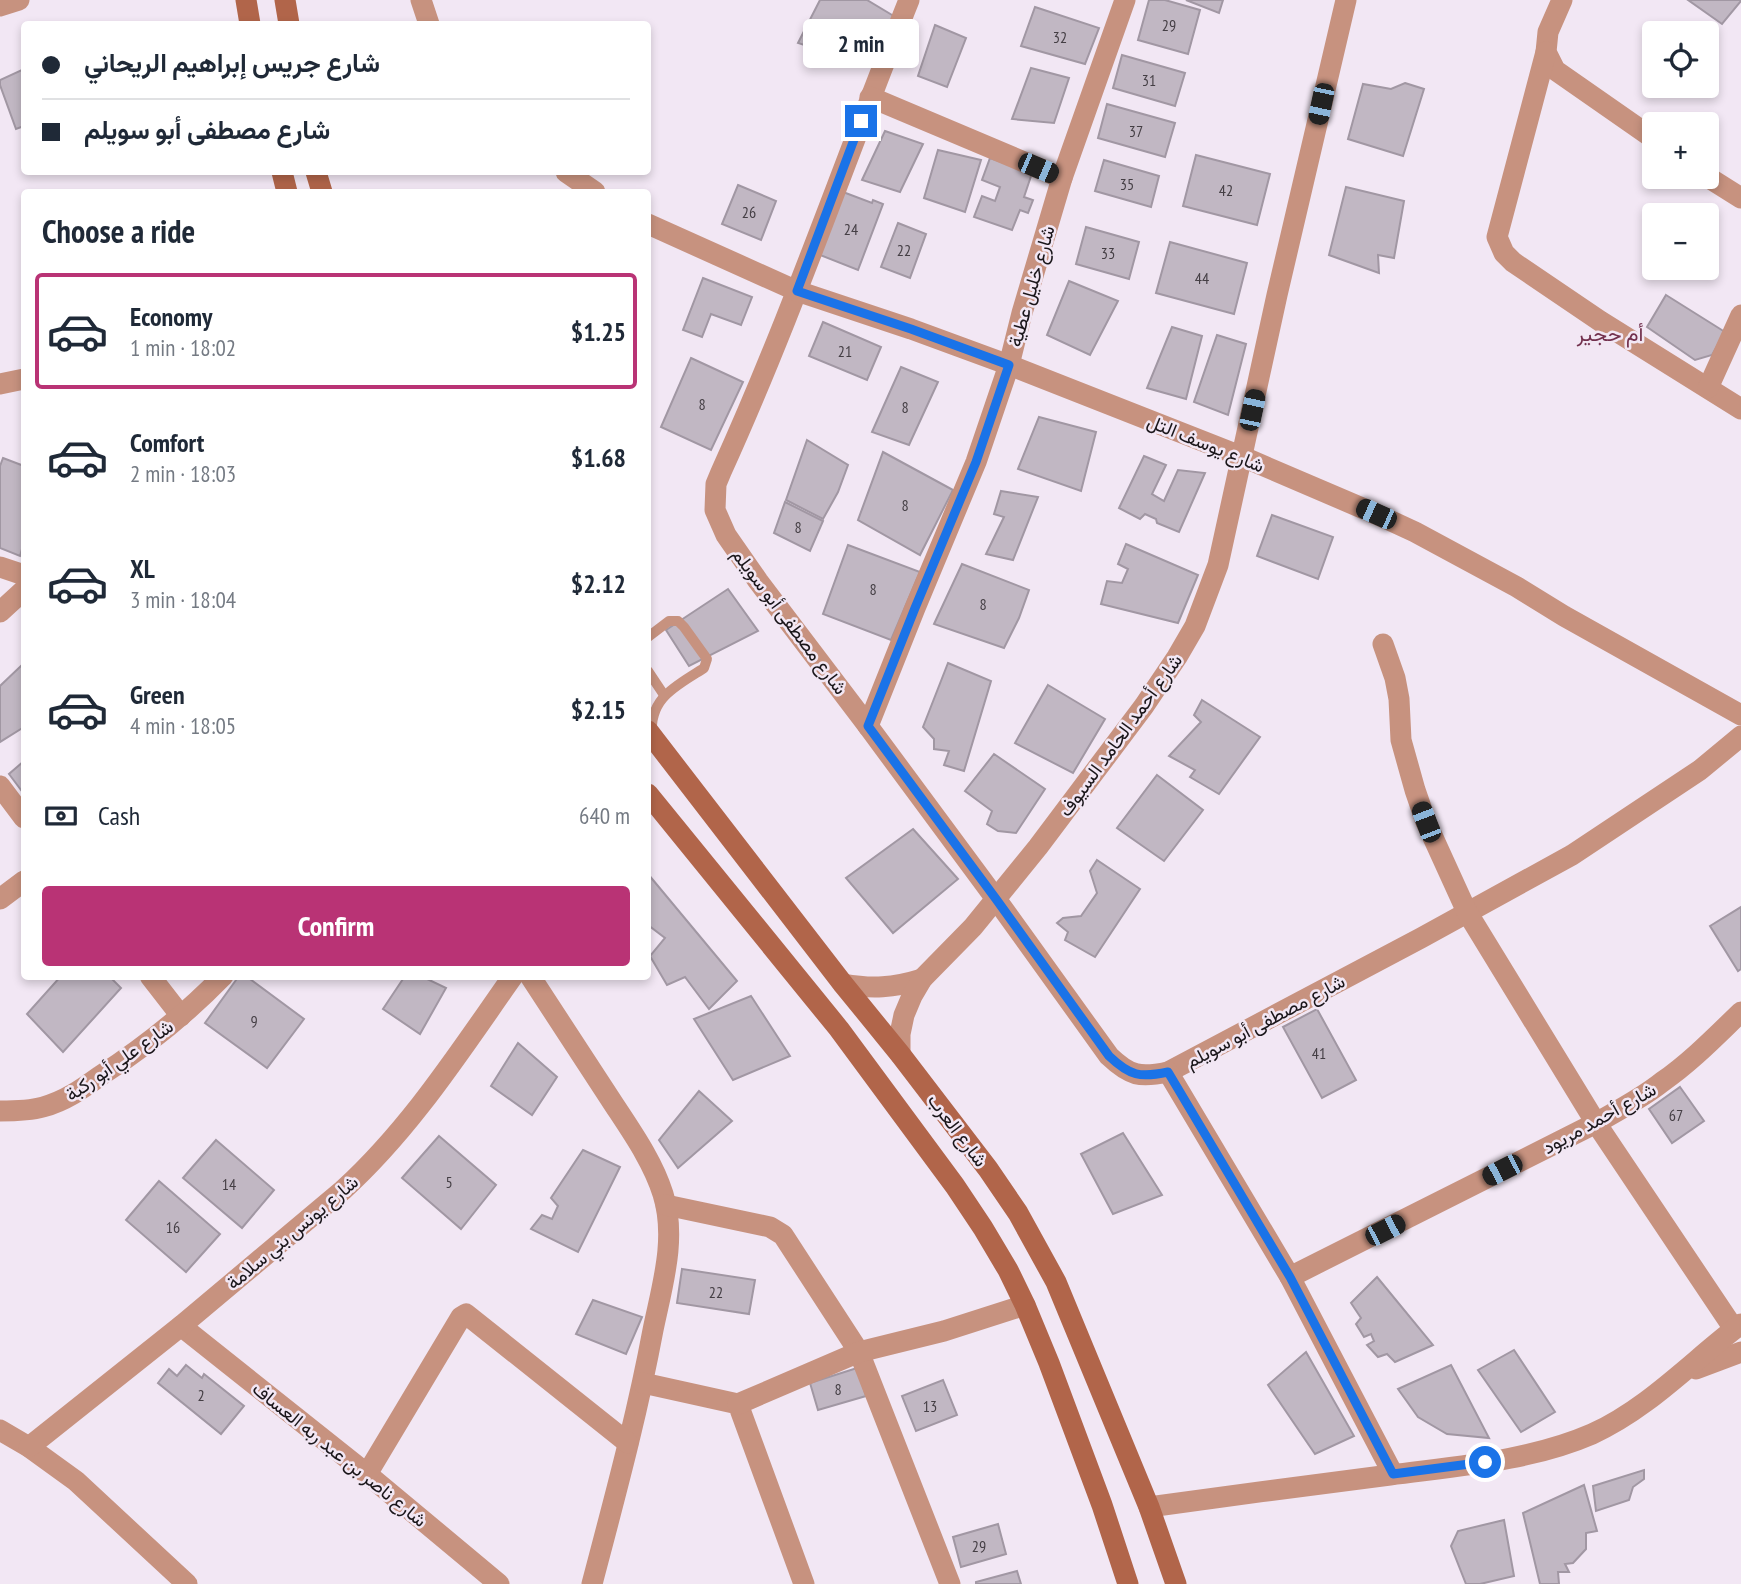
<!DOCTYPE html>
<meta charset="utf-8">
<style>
:root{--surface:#fff;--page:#f2f2f3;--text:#1f2937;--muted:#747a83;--line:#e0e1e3;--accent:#b93375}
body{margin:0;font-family:"PT Sans Narrow",Vazirmatn,sans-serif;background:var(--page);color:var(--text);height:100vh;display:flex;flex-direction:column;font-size:26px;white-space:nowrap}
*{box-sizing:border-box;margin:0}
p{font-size:23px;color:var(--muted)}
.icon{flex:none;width:38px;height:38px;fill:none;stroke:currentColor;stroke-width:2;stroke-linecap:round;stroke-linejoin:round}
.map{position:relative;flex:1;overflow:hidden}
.sheet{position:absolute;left:21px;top:189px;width:630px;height:791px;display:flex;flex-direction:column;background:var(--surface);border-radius:7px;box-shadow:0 4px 10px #0003}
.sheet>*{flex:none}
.hud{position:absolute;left:21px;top:21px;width:630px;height:154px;border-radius:7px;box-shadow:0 4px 10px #0003;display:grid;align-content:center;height:154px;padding:0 21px;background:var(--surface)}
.buttons{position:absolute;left:1642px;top:21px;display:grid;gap:14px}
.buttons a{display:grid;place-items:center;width:77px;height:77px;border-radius:7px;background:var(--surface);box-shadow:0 4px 10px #0003;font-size:35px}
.end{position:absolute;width:32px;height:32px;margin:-16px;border:9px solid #1a73e8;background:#fff;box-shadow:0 0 0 4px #fff}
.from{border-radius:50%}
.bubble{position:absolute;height:49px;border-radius:7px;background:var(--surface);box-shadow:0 4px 10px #0003;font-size:23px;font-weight:700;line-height:49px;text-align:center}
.car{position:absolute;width:21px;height:42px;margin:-21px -10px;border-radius:9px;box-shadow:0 0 5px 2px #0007;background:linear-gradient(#222 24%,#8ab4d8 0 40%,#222 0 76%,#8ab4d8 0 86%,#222 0)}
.hud b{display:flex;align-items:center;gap:24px;height:66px;font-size:26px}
.hud b+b{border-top:2px solid var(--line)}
.hud i{width:18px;height:18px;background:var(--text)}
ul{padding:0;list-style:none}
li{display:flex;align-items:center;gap:21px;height:116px;margin:0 14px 10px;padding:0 7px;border:4px solid transparent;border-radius:7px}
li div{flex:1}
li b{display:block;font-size:26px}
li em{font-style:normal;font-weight:700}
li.on{border-color:var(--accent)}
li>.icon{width:63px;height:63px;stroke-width:1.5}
h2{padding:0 21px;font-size:32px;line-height:84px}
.pay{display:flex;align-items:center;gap:18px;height:77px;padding:0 21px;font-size:26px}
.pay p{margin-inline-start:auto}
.button{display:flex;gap:14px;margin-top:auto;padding:14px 21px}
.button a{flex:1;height:80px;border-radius:7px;background:var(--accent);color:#fff;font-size:28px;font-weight:700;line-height:80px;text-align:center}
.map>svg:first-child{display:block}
</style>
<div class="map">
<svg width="1741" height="1584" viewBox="0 0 1741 1584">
<rect width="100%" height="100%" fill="#f2e7f4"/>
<g fill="#c1b7c3" stroke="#a197a3" stroke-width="2">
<polygon points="820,0 867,0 897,18 869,59 858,53 854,61 798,43"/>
<polygon points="1149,0 1165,0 1200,10 1188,54 1138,40"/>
<polygon points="1186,0 1223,0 1219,13"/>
<polygon points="1688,0 1741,0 1741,1 1722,24"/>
<polygon points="1035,7 1099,28 1085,64 1021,46"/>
<polygon points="935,25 966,38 947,87 918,76"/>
<polygon points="1122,55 1185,73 1175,106 1113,88"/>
<polygon points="1031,68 1069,78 1054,123 1012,119"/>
<polygon points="24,69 24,126 16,129 0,85 0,80"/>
<polygon points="1405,83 1424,89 1403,156 1348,139 1363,84 1391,89"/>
<polygon points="1107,104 1175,123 1165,157 1098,138"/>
<polygon points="885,131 923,144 900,192 862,180"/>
<polygon points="938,150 981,160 965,212 924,198"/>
<polygon points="1196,155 1270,174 1257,225 1183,206"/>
<polygon points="990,158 1032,173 1024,197 1033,200 1028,213 1020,210 1012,230 974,217 982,196 995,201 1000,187 982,180"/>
<polygon points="1104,160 1159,176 1151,207 1095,191"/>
<polygon points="738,185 776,201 761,240 722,224"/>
<polygon points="1346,187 1404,201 1394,258 1378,255 1379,273 1329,255"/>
<polygon points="843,192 872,203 873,200 883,204 858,270 820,255"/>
<polygon points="898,223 926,234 910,278 881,267"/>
<polygon points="1086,227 1139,242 1129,279 1076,264"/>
<polygon points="1170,242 1247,263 1234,314 1156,293"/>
<polygon points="703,278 752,297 741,325 711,314 702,337 683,330"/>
<polygon points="1069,281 1118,301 1090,355 1047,335"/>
<polygon points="1666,295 1725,332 1712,355 1695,360 1647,327"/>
<polygon points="823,322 881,347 867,380 809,356"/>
<polygon points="1172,327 1202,336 1186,399 1147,388"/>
<polygon points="1217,335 1246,344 1228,415 1194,402"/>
<polygon points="691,358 743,382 711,450 661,427"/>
<polygon points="901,367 938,382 909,445 872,432"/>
<polygon points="1039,417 1096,432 1081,491 1018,469"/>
<polygon points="807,440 848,465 838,492 823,519 786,500"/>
<polygon points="883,452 953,490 920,555 858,520"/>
<polygon points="1144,456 1166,465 1152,494 1164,501 1178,470 1205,473 1179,532 1157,523 1156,519 1145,514 1140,519 1119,508"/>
<polygon points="3,458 24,466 24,542 20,556 0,548 0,466"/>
<polygon points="1001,491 1038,497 1013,560 986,554 1004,517 994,514"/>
<polygon points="785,502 823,521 810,551 774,533"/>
<polygon points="1272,515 1333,537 1318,579 1257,556"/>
<polygon points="1126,544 1198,575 1178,623 1101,604 1107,581 1122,583 1128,569 1118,564"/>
<polygon points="848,545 920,572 891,640 823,614"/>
<polygon points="962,564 1029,590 1019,618 1004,648 934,624"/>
<polygon points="728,589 758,631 689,666 666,630"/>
<polygon points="24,663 24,727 0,742 0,686"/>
<polygon points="948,663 991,681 964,771 944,765 949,751 934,749 934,739 923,727"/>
<polygon points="1048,685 1105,719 1073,773 1015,743"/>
<polygon points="1202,700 1260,737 1219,794 1190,777 1195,770 1169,756 1201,722 1194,715"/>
<polygon points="994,754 1045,789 1016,833 998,831 987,824 992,811 965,791"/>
<polygon points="24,761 24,794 9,774"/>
<polygon points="1157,775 1203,810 1164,861 1117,828"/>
<polygon points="913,829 958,879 893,933 846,878"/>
<polygon points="1097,860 1140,889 1095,957 1065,940 1068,932 1057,923 1063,918 1081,916 1097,893 1090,871"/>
<polygon points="648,874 737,981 709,1009 685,977 667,985 650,956 665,938 648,925"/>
<polygon points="1741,907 1741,969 1738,971 1710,926"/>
<polygon points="61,976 109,976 121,988 63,1052 27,1014"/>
<polygon points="239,976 246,976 304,1019 267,1068 205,1023"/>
<polygon points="405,976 421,976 446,988 420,1034 383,1009"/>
<polygon points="751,996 790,1056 733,1080 694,1019"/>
<polygon points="1317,1009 1356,1080 1322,1098 1283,1027"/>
<polygon points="518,1043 557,1077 532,1115 491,1086"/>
<polygon points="1680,1087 1704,1121 1672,1143 1649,1109"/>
<polygon points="699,1091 732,1121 678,1168 659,1140"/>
<polygon points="1123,1133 1162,1195 1113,1214 1081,1154"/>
<polygon points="439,1136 496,1185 461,1229 402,1178"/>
<polygon points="216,1140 274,1190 242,1228 183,1178"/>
<polygon points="583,1150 620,1167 578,1252 531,1229 542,1215 552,1219 558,1206 551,1198"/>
<polygon points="159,1181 220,1234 186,1272 126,1220"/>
<polygon points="682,1269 755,1280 749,1314 677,1303"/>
<polygon points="1377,1277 1433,1345 1395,1362 1387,1354 1378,1357 1367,1345 1374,1341 1371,1334 1364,1337 1356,1324 1361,1318 1351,1303"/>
<polygon points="593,1300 642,1317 626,1354 576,1334"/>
<polygon points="1514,1350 1555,1412 1521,1432 1478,1370"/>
<polygon points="1306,1352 1354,1436 1315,1454 1268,1385"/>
<polygon points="186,1365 202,1378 204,1374 244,1406 221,1434 158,1383 169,1369 177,1376"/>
<polygon points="1451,1365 1489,1438 1447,1434 1418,1417 1398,1389"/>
<polygon points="857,1368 866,1396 818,1410 810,1383"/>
<polygon points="943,1380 957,1415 916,1431 902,1396"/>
<polygon points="1644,1470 1644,1479 1633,1487 1629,1500 1596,1511 1593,1486"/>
<polygon points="1584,1485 1597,1531 1586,1533 1586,1549 1573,1563 1565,1564 1569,1572 1558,1572 1559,1584 1540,1584 1523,1513"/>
<polygon points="1504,1520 1514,1576 1480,1584 1466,1584 1451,1546 1458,1531"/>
<polygon points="998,1524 1006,1554 961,1567 953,1537"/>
<polygon points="1017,1571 1021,1584 976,1584 976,1582"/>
</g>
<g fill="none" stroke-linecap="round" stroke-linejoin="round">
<g stroke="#c7927f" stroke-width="10">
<path d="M 648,637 L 669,621 L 678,621 L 684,627 L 707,659 L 704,668 C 677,686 649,697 652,735"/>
<polyline points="648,671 664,695"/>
</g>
<g stroke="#c7927f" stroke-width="21">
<polyline points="421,0 429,24"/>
<path d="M 909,0 C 846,157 791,318 721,472 L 716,484 L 715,510 L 726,535 L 758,581 L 868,726 L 996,899 L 1109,1056 C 1130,1076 1140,1078 1168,1072 L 1421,938 L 1572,855 L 1700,770 L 1741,736"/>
<polyline points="1562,0 1548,32 1546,52 1555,70 1654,139"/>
<polyline points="0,6 19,0"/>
<polyline points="1546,52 1497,237 1504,253 1513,262 1600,321 1741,409"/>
<polyline points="870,97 1062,178"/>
<polyline points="566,172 595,192"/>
<polyline points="1706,176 1741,198"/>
<polyline points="648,224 797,291 911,329 1009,365 1243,457 1376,514 1415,532 1517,587 1564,616 1741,715"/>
<polyline points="0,384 24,379"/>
<polyline points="1708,388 1741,315"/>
<polyline points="0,567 24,575"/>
<polyline points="0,612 24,590"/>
<polyline points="1383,644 1395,678 1399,699 1401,740 1415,790 1426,822 1467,912 1596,1123 1734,1329"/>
<polyline points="868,726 915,608 976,462 1009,365 1022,313 1062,178 1125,0"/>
<polyline points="0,786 24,818"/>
<polyline points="0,899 24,881"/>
<polyline points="150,976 181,1016"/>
<path d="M 530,976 C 557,1017 583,1057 609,1097 C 629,1128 652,1159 663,1194 C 677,1239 662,1286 653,1330 C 637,1416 614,1500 592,1584"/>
<path d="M 843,984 C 872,989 893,988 922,979"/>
<polyline points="900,1054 900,1034 904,1015 912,996 922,979 973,927 1038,847 1144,706 1177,657 1195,626 1218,565 1277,295 1346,0"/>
<polyline points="1168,1072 1290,1277 1393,1474"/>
<path d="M 0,1111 C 14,1111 29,1111 43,1107 C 65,1101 82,1089 100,1076 C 145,1047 186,1014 223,976"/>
<polyline points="666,1205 770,1227 783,1235 859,1352 950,1584"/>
<path d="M 1290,1277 L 1596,1123 C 1619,1110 1642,1098 1662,1082 C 1691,1062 1716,1036 1741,1012"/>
<polyline points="181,1326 367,1474 499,1584"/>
<polyline points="1696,1369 1741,1352"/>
<polyline points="643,1383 738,1404 804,1584"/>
<polyline points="738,1404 859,1352 944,1331 1025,1305"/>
<polyline points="0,1430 29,1447 76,1481 187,1584"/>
<path d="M 29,1447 L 181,1326 L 343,1190 C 411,1128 460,1051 513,976"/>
<polyline points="367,1474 461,1317 466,1314 628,1443"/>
<path d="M 1149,1507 C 1229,1496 1310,1485 1390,1475 C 1458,1466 1530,1461 1592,1434 C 1649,1408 1692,1361 1741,1324"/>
</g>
<g stroke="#b1654a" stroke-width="21">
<polyline points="246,0 250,24"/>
<polyline points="285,0 289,24"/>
<polyline points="282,172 287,192"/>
<polyline points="316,172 322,192"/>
<polyline points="648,731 843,984 900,1054 988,1169 1018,1213 1056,1282 1149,1507 1176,1584"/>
<polyline points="648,794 839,1029 955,1186 983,1228 1008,1270 1025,1305 1049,1363 1102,1505 1128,1584"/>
</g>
</g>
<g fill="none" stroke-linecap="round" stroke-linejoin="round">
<path stroke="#1a73e8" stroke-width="9" d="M 861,121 L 797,291 L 911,329 L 1009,365 L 976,462 L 915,608 L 868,726 L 996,899 L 1109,1056 C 1130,1076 1140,1078 1168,1072 L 1290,1277 L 1393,1474 L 1485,1462"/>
</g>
<g text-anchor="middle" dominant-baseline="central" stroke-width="5" stroke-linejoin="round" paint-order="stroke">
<g font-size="16" fill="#443e44">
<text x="1169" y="25">29</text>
<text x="1060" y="37">32</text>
<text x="1149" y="80">31</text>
<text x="1136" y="131">37</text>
<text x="1127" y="184">35</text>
<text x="1226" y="190">42</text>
<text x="749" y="212">26</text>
<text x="851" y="229">24</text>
<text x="904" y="250">22</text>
<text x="1108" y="253">33</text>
<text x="1202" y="278">44</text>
<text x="845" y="351">21</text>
<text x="702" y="404">8</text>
<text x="905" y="407">8</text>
<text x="905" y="505">8</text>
<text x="798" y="527">8</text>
<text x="873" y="589">8</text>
<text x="983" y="604">8</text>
<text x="254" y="1021">9</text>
<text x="1319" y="1053">41</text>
<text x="1676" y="1115">67</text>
<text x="449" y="1182">5</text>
<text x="229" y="1184">14</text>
<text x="173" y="1227">16</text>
<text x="716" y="1292">22</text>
<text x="838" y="1389">8</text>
<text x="201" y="1395">2</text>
<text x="930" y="1406">13</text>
<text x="979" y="1546">29</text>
</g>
<g font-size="19" fill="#1a161a" stroke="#f2e7f4">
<text transform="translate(1031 286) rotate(-74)">شارع خليل عطية</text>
<text transform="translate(1206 443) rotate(22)">شارع يوسف التل</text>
<text transform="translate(790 621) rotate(53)">شارع مصطفى أبو سويلم</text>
<text transform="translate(1120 735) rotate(-54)">شارع أحمد الحامد السيوف</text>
<text transform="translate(1265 1021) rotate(-28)">شارع مصطفى أبو سويلم</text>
<text transform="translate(119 1060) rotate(-35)">شارع علي أبو ركبة</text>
<text transform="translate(1599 1118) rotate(-29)">شارع أحمد مريود</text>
<text transform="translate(958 1130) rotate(53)">شارع العرب</text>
<text transform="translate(292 1232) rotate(-40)">شارع يونس بني سلامة</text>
<text transform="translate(340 1454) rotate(39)">شارع ناصر بن عبد ربه العساف</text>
</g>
<g font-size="21" fill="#72304d" stroke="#f2e7f4">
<text x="1610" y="333">أم حجير</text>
</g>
</g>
</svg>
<div class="buttons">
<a><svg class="icon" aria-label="locate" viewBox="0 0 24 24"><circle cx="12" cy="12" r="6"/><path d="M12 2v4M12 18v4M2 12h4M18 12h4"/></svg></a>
<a>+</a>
<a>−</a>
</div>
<i class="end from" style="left:1485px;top:1462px"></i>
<i class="end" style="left:861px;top:121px"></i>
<div class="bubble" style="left:803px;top:19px;width:116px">2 min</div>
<i class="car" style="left:1321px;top:104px;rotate:192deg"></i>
<i class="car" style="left:1038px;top:168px;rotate:113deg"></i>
<i class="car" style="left:1252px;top:410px;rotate:12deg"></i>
<i class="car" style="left:1376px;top:514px;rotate:294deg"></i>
<i class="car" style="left:1426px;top:822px;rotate:339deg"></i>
<i class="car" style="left:1502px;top:1170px;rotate:243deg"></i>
<i class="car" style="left:1385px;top:1230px;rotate:63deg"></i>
<div class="hud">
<b><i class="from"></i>شارع جريس إبراهيم الريحاني</b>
<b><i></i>شارع مصطفى أبو سويلم</b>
</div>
<section class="sheet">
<h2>Choose a ride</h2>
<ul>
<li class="on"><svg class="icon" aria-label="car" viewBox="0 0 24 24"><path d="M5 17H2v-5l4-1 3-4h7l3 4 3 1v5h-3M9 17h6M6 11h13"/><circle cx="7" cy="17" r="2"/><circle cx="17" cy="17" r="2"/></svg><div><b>Economy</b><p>1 min · 18:02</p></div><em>$1.25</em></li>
<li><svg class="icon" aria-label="car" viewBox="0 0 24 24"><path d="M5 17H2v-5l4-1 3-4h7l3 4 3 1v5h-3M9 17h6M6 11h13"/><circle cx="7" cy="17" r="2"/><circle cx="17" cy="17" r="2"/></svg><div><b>Comfort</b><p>2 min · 18:03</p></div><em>$1.68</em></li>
<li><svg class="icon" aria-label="car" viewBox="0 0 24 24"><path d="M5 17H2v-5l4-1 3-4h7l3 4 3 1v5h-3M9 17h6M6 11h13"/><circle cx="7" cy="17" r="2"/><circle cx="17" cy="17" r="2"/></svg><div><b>XL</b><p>3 min · 18:04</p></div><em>$2.12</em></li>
<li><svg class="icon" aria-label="car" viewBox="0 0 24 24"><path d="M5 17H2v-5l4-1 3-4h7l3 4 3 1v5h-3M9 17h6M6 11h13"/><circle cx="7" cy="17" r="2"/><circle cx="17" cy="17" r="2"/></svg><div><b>Green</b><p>4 min · 18:05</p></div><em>$2.15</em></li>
</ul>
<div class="pay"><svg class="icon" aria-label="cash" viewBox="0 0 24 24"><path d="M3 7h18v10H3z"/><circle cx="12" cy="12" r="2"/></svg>Cash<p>640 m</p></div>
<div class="button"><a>Confirm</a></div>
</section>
</div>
